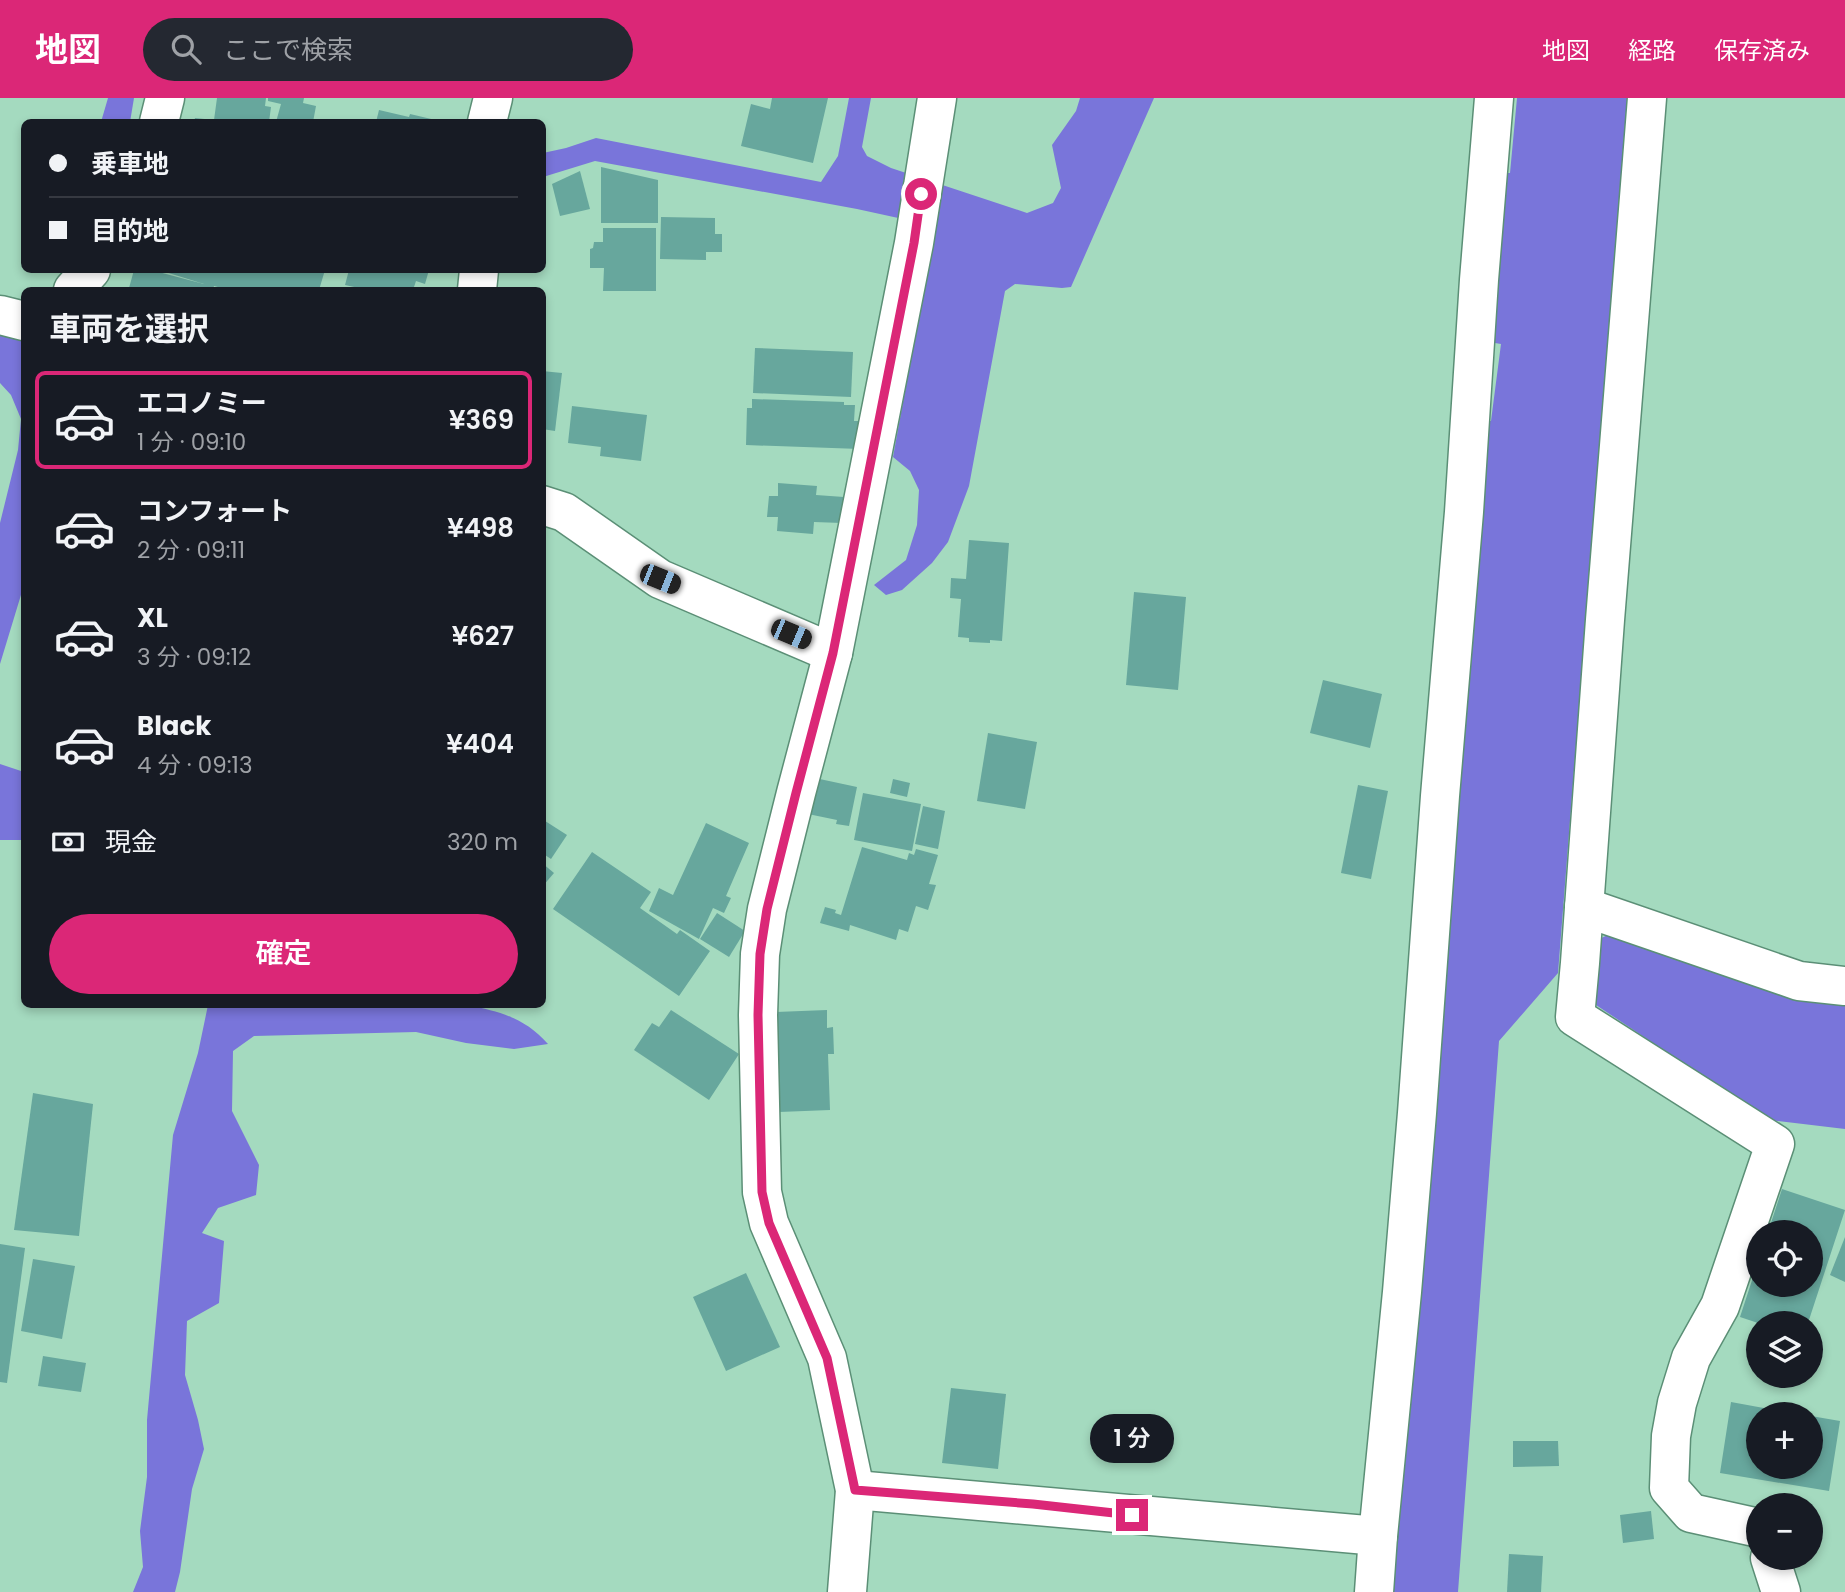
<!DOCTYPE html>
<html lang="ja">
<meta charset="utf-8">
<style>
:root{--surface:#171b24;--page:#242831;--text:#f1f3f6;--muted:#9ea1a6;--line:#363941;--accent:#db2777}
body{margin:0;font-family:Poppins,"Noto Sans JP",sans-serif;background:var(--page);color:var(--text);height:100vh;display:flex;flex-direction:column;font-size:26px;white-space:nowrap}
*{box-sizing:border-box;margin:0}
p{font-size:23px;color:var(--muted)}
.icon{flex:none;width:38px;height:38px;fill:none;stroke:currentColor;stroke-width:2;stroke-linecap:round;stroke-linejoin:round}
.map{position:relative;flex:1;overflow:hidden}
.panel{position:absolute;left:21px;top:189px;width:525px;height:721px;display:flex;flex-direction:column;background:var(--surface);border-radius:10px;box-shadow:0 4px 10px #0003}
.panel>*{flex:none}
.guide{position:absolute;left:21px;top:21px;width:525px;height:154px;border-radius:10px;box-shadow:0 4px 10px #0003;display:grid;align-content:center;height:154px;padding:0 28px;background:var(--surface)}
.fabs{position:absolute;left:1746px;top:1122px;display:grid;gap:14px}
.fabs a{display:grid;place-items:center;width:77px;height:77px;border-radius:50%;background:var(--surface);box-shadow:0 4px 10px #0003;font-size:35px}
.end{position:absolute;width:32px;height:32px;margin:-16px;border:9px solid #db2777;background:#fff;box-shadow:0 0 0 4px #fff}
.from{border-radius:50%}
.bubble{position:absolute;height:49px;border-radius:24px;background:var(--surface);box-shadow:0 4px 10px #0003;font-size:23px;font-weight:600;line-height:49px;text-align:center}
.car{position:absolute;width:21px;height:42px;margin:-21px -10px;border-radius:9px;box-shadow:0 0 5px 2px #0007;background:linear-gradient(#222 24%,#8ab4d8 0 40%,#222 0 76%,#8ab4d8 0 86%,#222 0)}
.guide b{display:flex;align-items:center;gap:24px;height:66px;font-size:26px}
.guide b+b{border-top:2px solid var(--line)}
.guide i{width:18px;height:18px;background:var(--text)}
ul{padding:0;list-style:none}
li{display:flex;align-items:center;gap:21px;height:98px;margin:0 14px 10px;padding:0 14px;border:4px solid transparent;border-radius:10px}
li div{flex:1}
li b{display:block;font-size:26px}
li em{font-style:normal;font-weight:600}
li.current{border-color:var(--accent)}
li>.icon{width:63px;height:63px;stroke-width:1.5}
h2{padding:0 28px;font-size:32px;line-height:84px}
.pay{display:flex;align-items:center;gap:18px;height:77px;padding:0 28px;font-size:26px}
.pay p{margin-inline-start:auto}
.cta{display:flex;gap:14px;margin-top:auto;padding:14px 28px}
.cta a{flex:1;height:80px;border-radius:42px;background:var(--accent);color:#fff;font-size:28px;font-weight:600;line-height:80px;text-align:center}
header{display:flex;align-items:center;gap:42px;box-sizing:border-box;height:98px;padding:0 35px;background:var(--accent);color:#fff}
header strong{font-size:33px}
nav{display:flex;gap:38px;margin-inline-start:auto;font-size:24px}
.search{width:490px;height:63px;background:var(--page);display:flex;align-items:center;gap:18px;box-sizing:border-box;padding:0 24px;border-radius:38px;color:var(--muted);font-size:26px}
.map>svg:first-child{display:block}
</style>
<header>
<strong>地図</strong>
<div class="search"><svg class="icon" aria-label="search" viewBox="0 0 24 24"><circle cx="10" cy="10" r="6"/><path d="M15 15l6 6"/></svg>ここで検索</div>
<nav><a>地図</a><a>経路</a><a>保存済み</a></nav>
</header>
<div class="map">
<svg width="1845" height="1494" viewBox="0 0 1845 1494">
<rect width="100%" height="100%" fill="#a4dabf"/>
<g fill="#7975da">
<polygon points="108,0 134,0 130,24 101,24"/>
<polygon points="849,0 871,0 862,49 867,58 891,70 1027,115 1053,105 1061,90 1052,47 1076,13 1080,0 1154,0 1071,189 1062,190 1015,186 1005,193 969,388 948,444 932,465 902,492 886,497 874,487 906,462 917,427 919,392 910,373 893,359 935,128 857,111 595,63 543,79 543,55 566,50 596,40 821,84 838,58"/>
<polygon points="1517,0 1627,0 1558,875 1499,943 1458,1494 1390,1494 1484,323 1491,323 1501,246 1489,244 1502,75 1510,75"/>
<polygon points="0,224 24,239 24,487 0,566 0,425 18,352 21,321 11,297 0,285"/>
<polygon points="0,666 24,674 24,742 0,742"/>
<polygon points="1612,835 1804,903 1845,908 1845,1031 1769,1022 1593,905 1597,842"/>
<path d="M 468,907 C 501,914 525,920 548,946 L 514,951 L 466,945 L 416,934 L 254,938 L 233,953 L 232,1013 L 259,1067 L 256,1097 L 218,1110 L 202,1135 L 224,1143 L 219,1205 L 187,1223 L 185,1277 L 198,1322 L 204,1351 L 192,1391 L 180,1474 L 175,1494 L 133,1494 L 143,1469 L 140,1433 L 147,1379 L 147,1322 L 173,1037 L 198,955 L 208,907 Z"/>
</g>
<g fill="#67a79d">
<polygon points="217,0 266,0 265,8 271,9 269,24 194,24 195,20 214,22"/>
<polygon points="268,0 304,0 303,5 316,8 313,24 276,24 281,6 268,3"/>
<polygon points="772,0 828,0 813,65 741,48 751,6 770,11"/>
<polygon points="379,12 409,19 410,16 444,24 376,24"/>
<polygon points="601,69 658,82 658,125 601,125"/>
<polygon points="580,73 590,111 560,118 552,86"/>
<polygon points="661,119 715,120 715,136 722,136 722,154 706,154 706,162 660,161"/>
<polygon points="603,130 656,130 656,193 603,193 604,170 590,170 590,151 593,150 594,144 603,144"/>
<polygon points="134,172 151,172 204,186 159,172 325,172 319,192 229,192 214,188 213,192 139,192 129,190"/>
<polygon points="349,172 429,172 425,186 416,183 413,192 368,192 345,187"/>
<polygon points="755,250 853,254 851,299 753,295"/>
<polygon points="542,273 562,275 555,333 542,331"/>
<polygon points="752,301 844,304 844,307 855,307 854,323 861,323 860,351 746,347 747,310 752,310"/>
<polygon points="572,308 647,317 641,363 600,358 601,349 568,345"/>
<polygon points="778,385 817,388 816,397 844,399 842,425 814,424 813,436 777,433 778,419 767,419 769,398 778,398"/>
<polygon points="969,442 1009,445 1002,543 990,542 990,545 969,544 969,540 958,539 961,501 950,500 951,480 966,481"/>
<polygon points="1134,494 1186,499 1178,592 1126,587"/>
<polygon points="1323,582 1382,596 1370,650 1310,635"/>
<polygon points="988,635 1037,644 1025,711 977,703"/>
<polygon points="815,680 857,689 849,728 836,726 837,722 808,716"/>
<polygon points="893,681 910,685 907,699 890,695"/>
<polygon points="1358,687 1388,693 1371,781 1341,775"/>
<polygon points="863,695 921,706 912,753 854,742"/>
<polygon points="923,708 945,713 938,751 915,746"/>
<polygon points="542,721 567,737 551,761 542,755"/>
<polygon points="706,725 749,745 726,798 731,800 724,815 713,810 699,841 649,813 659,790 673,797"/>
<polygon points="862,749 907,762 909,755 914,757 916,751 938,757 929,786 936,787 928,812 916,808 908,834 899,831 896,842 850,827 849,833 820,825 825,809 836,812 835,815 841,817"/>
<polygon points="592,754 651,794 640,810 677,836 680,832 710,853 679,898 553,811"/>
<polygon points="542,765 554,775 542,789"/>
<polygon points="717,815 745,833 729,859 700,841"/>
<polygon points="671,912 739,956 709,1002 634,952 652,925 659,929"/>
<polygon points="827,912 827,930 833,929 834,956 828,956 830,1012 779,1014 776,914"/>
<polygon points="33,995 93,1006 79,1138 14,1132"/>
<polygon points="1782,1091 1845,1112 1808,1225 1789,1225 1772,1219 1771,1225 1758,1225 1740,1219 1758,1164 1759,1186 1811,1186 1811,1134 1768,1134"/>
<polygon points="1845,1139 1845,1184 1830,1177"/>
<polygon points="0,1146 25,1150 7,1285 0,1284"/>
<polygon points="33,1161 75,1168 62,1241 21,1233"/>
<polygon points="746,1175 780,1249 726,1273 693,1199"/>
<polygon points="43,1258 86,1265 81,1294 38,1288"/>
<polygon points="951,1290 1006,1296 998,1371 942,1365"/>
<polygon points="1731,1304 1791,1315 1791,1316 1759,1316 1759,1368 1811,1368 1811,1318 1840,1323 1829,1393 1720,1375"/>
<polygon points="1513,1343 1558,1343 1559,1368 1513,1369"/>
<polygon points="1651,1413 1654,1441 1623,1445 1620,1417"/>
<polygon points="1509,1456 1543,1458 1541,1494 1507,1494"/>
</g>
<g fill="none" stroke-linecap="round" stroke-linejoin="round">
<defs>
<g id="minor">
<polyline points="1647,0 1605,522 1580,865 1575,919 1775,1046 1720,1208 1691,1260 1677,1305 1671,1338 1669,1390 1691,1415 1759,1430"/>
<polyline points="159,24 165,0"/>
<polyline points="487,24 493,0"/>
<polyline points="73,192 91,172"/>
<polyline points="477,192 479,172"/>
<polyline points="0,217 24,223"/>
<polyline points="542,407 564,414 660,481 833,555"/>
<polyline points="1584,809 1799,883 1845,888"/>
<path d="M 855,1392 C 1030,1406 1204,1424 1378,1438"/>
<polyline points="1770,1460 1781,1494"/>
<polyline points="847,1494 855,1392 827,1260 769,1125 762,1094 758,917 760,856 767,811 796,695 833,555 914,145 937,0"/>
<polyline points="1374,1494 1378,1438 1402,1194 1417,1015 1440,698 1464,414 1479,182 1494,0"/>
</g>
</defs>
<use href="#minor" stroke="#5b8f76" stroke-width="41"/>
<use href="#minor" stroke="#fff" stroke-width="38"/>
</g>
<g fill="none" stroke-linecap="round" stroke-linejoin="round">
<polyline stroke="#db2777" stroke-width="9" points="921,96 914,145 833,555 796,695 767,811 760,856 758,917 762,1094 769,1125 827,1260 855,1392 1033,1406 1132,1417"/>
</g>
</svg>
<div class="fabs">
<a><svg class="icon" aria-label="locate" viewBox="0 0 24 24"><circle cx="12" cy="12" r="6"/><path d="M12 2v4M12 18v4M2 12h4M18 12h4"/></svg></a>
<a><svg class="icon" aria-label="layers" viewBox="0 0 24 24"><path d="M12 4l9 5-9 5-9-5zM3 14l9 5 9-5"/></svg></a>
<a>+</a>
<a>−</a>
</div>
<i class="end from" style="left:921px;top:96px"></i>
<i class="end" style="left:1132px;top:1417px"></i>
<div class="bubble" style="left:1090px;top:1316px;width:84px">1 分</div>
<i class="car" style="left:660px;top:481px;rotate:112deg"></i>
<i class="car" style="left:791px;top:536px;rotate:113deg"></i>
<div class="guide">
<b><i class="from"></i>乗車地</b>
<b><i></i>目的地</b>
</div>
<section class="panel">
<h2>車両を選択</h2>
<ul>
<li class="current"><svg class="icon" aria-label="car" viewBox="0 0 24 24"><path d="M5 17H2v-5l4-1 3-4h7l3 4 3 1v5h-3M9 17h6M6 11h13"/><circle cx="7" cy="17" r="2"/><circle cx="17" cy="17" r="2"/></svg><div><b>エコノミー</b><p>1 分 · 09:10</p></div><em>¥369</em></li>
<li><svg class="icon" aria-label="car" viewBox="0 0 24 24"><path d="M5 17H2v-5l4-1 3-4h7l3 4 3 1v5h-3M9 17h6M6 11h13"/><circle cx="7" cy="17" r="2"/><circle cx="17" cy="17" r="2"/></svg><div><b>コンフォート</b><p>2 分 · 09:11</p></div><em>¥498</em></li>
<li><svg class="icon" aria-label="car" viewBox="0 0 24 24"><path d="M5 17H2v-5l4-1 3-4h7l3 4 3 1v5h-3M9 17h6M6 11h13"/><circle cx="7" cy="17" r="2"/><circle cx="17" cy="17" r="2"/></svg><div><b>XL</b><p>3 分 · 09:12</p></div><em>¥627</em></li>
<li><svg class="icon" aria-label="car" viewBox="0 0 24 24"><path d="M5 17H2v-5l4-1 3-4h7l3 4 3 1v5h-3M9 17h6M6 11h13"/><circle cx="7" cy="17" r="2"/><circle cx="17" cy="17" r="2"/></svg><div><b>Black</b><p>4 分 · 09:13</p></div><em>¥404</em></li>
</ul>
<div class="pay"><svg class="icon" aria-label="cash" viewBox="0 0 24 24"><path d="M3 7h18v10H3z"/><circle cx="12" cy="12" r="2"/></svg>現金<p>320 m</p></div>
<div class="cta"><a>確定</a></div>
</section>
</div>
